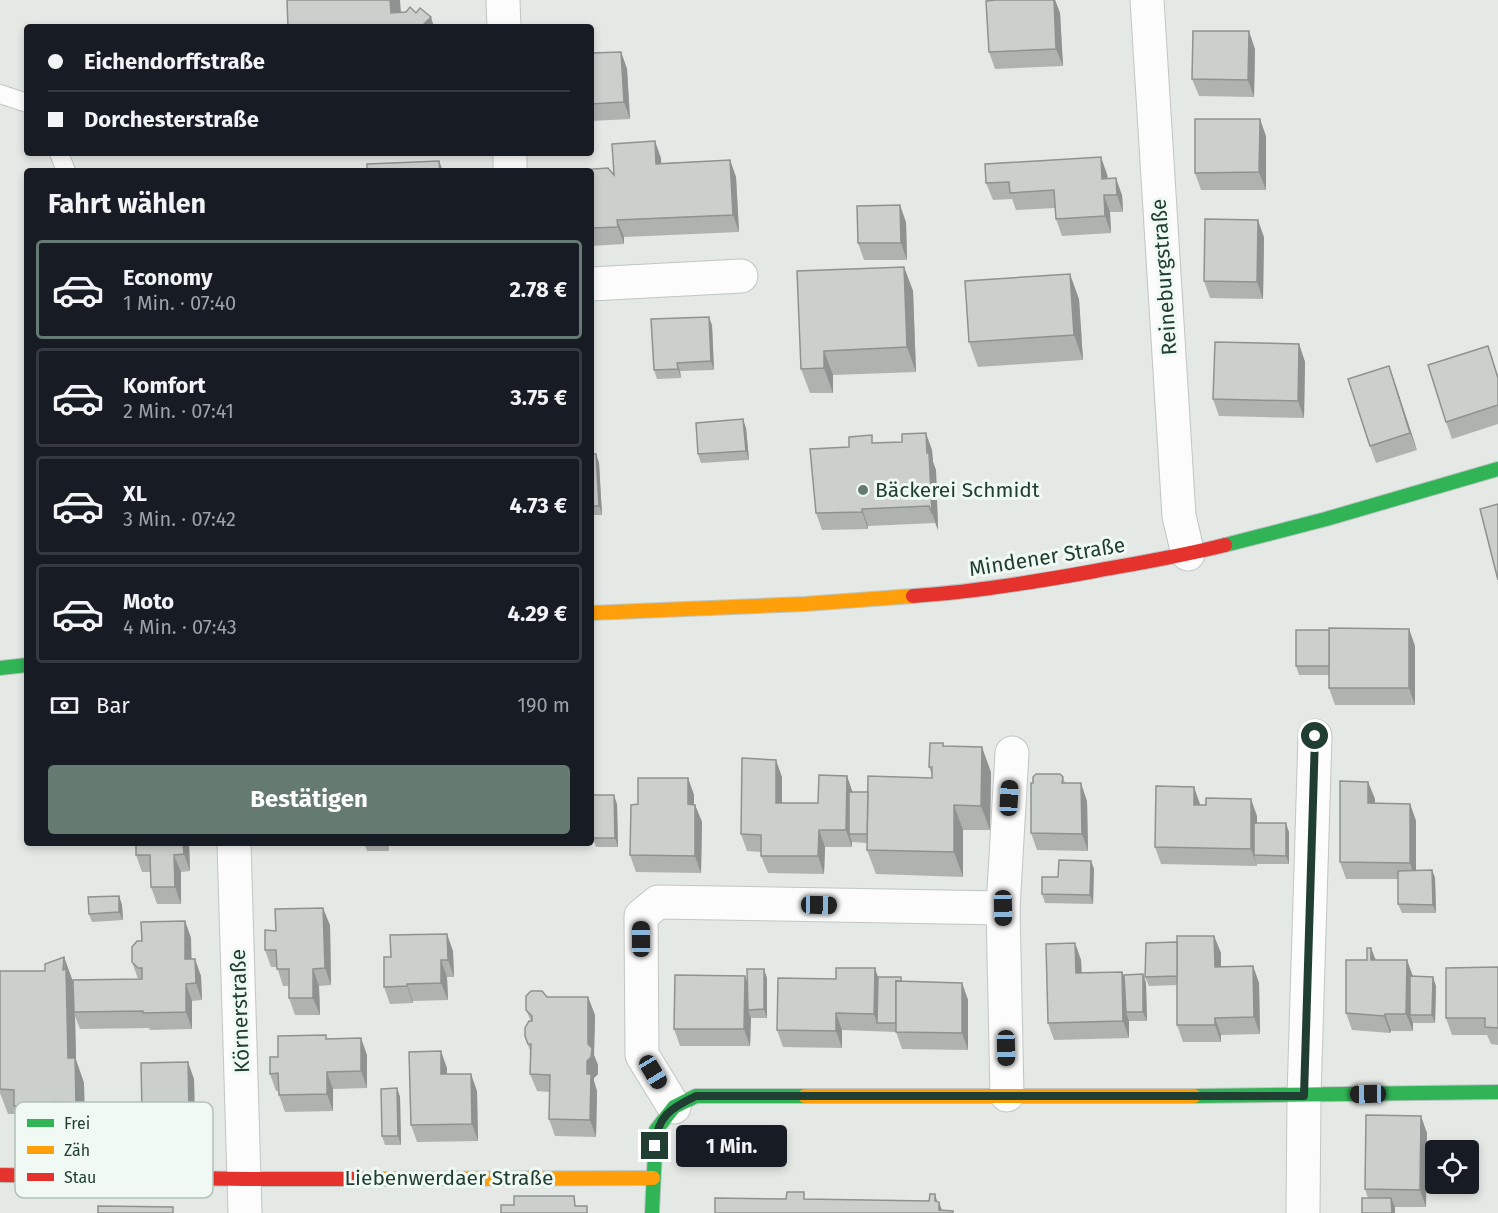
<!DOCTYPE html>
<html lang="de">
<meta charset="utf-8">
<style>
:root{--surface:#171b24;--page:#242831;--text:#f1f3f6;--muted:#9ea1a6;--line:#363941;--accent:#657a71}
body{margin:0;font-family:"Fira Sans",sans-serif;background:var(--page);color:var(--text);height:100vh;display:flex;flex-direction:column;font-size:22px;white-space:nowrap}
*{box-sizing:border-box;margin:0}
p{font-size:20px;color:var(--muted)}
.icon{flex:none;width:33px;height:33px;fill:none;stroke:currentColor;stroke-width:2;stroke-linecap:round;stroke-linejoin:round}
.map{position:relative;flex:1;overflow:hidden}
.details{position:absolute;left:24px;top:168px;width:570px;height:678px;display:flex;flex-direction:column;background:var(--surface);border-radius:6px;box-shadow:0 3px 9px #0003}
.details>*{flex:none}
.top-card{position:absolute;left:24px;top:24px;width:570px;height:132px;border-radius:6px;box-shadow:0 3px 9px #0003;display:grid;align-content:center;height:132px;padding:0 24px;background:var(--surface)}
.controls{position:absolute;left:1425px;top:1140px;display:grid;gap:12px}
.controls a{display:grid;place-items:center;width:54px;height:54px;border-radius:6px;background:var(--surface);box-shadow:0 3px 9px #0003;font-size:30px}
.end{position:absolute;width:27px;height:27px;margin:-14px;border:8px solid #203e32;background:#fff;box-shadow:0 0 0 3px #fff}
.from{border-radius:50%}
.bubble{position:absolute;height:42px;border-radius:6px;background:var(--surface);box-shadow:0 3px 9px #0003;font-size:20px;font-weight:700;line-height:42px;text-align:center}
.car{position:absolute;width:18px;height:36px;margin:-18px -9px;border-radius:8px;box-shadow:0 0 4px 2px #0007;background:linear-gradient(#222 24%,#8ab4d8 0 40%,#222 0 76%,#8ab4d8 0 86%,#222 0)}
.top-card b{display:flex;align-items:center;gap:21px;height:57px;font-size:22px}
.top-card b+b{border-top:2px solid var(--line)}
.top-card i{width:15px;height:15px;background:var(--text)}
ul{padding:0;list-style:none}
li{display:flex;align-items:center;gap:18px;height:99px;margin:0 12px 9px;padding:0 12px;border:3px solid var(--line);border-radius:6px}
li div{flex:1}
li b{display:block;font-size:22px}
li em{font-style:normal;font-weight:700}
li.on{border-color:var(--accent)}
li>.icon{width:54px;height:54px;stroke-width:1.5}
h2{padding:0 24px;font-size:27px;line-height:72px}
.pay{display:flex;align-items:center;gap:15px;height:66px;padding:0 24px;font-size:22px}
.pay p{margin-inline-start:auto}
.button{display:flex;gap:12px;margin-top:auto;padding:12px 24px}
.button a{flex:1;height:69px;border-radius:6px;background:var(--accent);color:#fff;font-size:24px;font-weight:700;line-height:69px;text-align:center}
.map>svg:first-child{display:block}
</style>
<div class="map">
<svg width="1498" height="1213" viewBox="0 0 1498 1213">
<rect width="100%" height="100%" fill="#e4e9e6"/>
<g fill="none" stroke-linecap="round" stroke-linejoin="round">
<defs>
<g id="lane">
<polyline points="0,94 27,103"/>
<polyline points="59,153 66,171"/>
</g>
<g id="street">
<polyline points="503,0 504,27"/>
<polyline points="1147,0 1179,516 1188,554"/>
<polyline points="510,153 510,171"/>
<polyline points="591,284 741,276"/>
<polyline points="234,843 245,1213"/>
<polyline points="1007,1095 1003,908 1012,753"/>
<polyline points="674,1107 642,1055 641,916 658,902 1003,908"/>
<polyline points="1303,1213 1304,1096 1315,736"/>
</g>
<g id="fast">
<polyline points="1225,545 1326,519 1498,469"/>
<polyline points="0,668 27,665"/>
<polyline points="1194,1096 1498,1092"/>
<polyline points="652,1213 656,1130 674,1107 696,1096 805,1096"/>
</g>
<g id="slow">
<polyline points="591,613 805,604 913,596"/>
<polyline points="805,1096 1194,1096"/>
<polyline points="370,1179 653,1178"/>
</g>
<g id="jam">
<path d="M 913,596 C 974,592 1035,582 1095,571 C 1139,563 1182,556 1225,545"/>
<polyline points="0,1175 245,1179 370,1179"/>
</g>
</defs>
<use href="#lane" stroke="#c1c6c3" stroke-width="20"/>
<use href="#street" stroke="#c1c6c3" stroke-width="35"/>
<use href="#fast" stroke="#bdc5c2" stroke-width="16"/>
<use href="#slow" stroke="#bdc5c2" stroke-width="16"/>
<use href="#jam" stroke="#bdc5c2" stroke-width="16"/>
<use href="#lane" stroke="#fbfcfb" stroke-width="18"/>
<use href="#street" stroke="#fbfcfb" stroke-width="33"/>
<use href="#fast" stroke="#30b455" stroke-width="14"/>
<use href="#slow" stroke="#ff9f0a" stroke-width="14"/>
<use href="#jam" stroke="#e5322d" stroke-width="14"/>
</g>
<g fill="#afb3b0">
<polygon points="996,0 1055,0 1060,13 1063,66 995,69 989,52"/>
<polygon points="1255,49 1254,97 1199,96 1192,79"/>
<polygon points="621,52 627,69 630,119 591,121 591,53"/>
<polygon points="1266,136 1266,190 1201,190 1195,173"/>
<polygon points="661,158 661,163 730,160 736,177 739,232 624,237 624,244 591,246 591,171 614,175"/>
<polygon points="1107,174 1108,178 1122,195 1123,212 1110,212 1111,233 1062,236 1056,219 1055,208 1016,210 1012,199 993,200 986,183"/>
<polygon points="906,222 907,260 864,260 858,243"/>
<polygon points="1264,237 1263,299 1210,298 1204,281"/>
<polygon points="904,267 913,291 916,372 833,375 833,393 810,393 801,369"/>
<polygon points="1079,299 1083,360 978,367 969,342"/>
<polygon points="712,325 714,370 680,371 681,378 657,379 654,370"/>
<polygon points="1299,344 1305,362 1304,418 1219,416 1213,399"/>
<polygon points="1488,346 1498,376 1498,424 1452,439 1446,422"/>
<polygon points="1389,366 1417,450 1376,463 1370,446"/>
<polygon points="746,428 749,460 701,463 698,454"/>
<polygon points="874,443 932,450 933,462 936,470 938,530 935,523 868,526 868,529 822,530 816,513 849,447"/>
<polygon points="591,454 596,454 599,463 602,515 591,515"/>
<polygon points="1409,629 1415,646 1415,705 1335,705 1329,688 1329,675 1299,675 1296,666"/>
<polygon points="943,743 944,746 991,772 990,830 963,830 963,877 876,874 867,850 867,843 852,842 852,847 825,847 824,874 768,873 761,856 761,852 747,851 741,834 782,777 782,803 818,803 847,776 852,792 868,792 932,778 932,775 929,767"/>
<polygon points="1063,777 1065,783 1087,801 1088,851 1037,850 1031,833"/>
<polygon points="688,778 694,795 694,805 695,805 702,822 701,873 636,872 630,855"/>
<polygon points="1368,782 1375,799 1375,803 1410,804 1416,821 1416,870 1432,870 1435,878 1436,913 1402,913 1398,904 1398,879 1346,879 1340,862"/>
<polygon points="617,804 618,847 596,847 593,838"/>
<polygon points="1200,804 1200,805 1257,816 1257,823 1289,832 1289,864 1257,864 1257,866 1161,864 1155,847"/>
<polygon points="136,843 189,843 190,871 181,872 181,904 157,904 151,887 150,872 142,872 136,855"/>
<polygon points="364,843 389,843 389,851 367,851"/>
<polygon points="1091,861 1094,869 1093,904 1045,903 1042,894 1058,877"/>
<polygon points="119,896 122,905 123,920 92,922 89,914"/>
<polygon points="185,921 191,938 191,959 201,976 202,1000 192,1001 192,1029 150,1030 149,1028 80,1029 75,1016 76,1060 84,1083 85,1128 62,1127 62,1130 23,1131 17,1114 8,1114 0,1093 0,971 45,971 64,957 73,982 73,990 138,979 132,962 142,941"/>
<polygon points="330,925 331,985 319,986 320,1015 295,1015 289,998 289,986 283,986 277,967 271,967 265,950 276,931"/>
<polygon points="1214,936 1221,953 1221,967 1253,966 1259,983 1260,1034 1221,1035 1221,1042 1183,1042 1177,1025 1177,985 1149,986 1145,977 1177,942"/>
<polygon points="1075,943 1081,960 1082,973 1122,972 1124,976 1143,974 1146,983 1147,1021 1129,1021 1129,1038 1054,1040 1048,1023"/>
<polygon points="1371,948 1376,960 1407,960 1413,976 1436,986 1435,1023 1413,1023 1413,1031 1391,1031 1390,1033 1352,1030 1346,1013 1367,960"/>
<polygon points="453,951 454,977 447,977 448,1000 413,1001 413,1003 390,1004 384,987"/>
<polygon points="1498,967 1498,1045 1491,1044 1487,1035 1452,1035 1446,1018"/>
<polygon points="878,977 902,981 962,983 968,1000 968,1050 902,1049 896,1032 842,1030 842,1048 783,1047 777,1030 836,979"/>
<polygon points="767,978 767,1018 751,1018 750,1046 680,1046 674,1029 747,982"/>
<polygon points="547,997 588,997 595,1015 594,1055 598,1065 598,1074 594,1078 594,1081 597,1091 596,1137 555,1136 549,1119 550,1092 537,1091 530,1074 531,1054 525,1036 531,1021 526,1010"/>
<polygon points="327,1039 367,1055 367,1088 333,1089 333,1111 285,1112 279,1095 279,1091 276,1091 270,1074 278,1057"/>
<polygon points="447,1068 447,1074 477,1091 478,1141 417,1142 411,1125"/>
<polygon points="194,1079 195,1128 149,1129 142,1112"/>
<polygon points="397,1088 400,1097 401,1145 385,1145 382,1136"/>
<polygon points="1427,1133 1426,1207 1395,1207 1395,1213 1362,1213 1368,1198 1365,1189"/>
</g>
<g fill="#8e9290">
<polygon points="390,0 400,0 402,27 391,13"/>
<polygon points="1054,0 1055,0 1060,13 1063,66 1056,49"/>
<polygon points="431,17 434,27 423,27 422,26"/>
<polygon points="1249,31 1255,49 1254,97 1248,80"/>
<polygon points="621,52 627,69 630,119 624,102"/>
<polygon points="1260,119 1266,136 1266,190 1259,172"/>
<polygon points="655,141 661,158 662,181 656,164"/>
<polygon points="1101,157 1107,174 1109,196 1102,179"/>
<polygon points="730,160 736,177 739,232 733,215"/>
<polygon points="439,161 443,171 440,171"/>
<polygon points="1116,178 1122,195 1123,212 1117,195"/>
<polygon points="1104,195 1110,212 1111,233 1105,216"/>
<polygon points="900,205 906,222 907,260 901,243"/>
<polygon points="617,220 624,237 624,244 618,227"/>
<polygon points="1258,220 1264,237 1263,299 1257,282"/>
<polygon points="904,267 913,291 916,372 907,347"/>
<polygon points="1070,274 1079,299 1083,360 1074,335"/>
<polygon points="709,317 712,325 714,370 711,361"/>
<polygon points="1299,344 1305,362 1304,418 1298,401"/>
<polygon points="824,351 833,375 833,393 824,368"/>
<polygon points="677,363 680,371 681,378 678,369"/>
<polygon points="1389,366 1395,383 1417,450 1410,433"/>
<polygon points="743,419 746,428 749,460 746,451"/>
<polygon points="926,433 932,450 933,462 936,470 938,530 932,513"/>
<polygon points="596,454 599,463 602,515 599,506"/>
<polygon points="862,509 868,526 868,529 862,512"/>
<polygon points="1409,629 1415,646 1415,705 1409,688"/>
<polygon points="982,747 991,772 990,830 981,806"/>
<polygon points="776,760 782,777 782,820 776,803"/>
<polygon points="847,776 853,793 849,834 852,842 852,847 846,830"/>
<polygon points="688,778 694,795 694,821 688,804"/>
<polygon points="1368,782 1375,799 1375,820 1368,803"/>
<polygon points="1081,783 1087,801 1088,851 1082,834"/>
<polygon points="1194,787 1200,804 1200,822 1194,805"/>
<polygon points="614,795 617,804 618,847 615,838"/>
<polygon points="1251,799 1257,816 1257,855 1254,855 1257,866 1251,849"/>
<polygon points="1410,804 1416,821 1416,880 1410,863"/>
<polygon points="695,805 702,822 701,873 695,856"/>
<polygon points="954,805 963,830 963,877 954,852"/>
<polygon points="1286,823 1289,832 1289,864 1286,856"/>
<polygon points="819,830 825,847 824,874 818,856"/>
<polygon points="183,843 189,843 190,871 184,854"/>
<polygon points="174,855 181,872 181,904 175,887"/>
<polygon points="1091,861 1094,869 1093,904 1090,895"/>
<polygon points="1432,870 1435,878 1436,913 1433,905"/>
<polygon points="119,896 122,905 123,920 119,912"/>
<polygon points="323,908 330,925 331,985 325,968"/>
<polygon points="185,921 191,938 192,976 185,959"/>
<polygon points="447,934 453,951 454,977 448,960"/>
<polygon points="1214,936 1221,953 1221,984 1215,967"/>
<polygon points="1075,943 1081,960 1082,990 1076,973"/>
<polygon points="1371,948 1377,965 1371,960"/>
<polygon points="64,957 73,982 72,987 75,994 74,1012 75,1016 76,1060 84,1083 85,1128 76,1103 68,1058"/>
<polygon points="195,959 201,976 202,1000 196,983"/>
<polygon points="441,960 447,977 448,1000 441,983"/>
<polygon points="1407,960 1413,977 1410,1015 1413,1023 1413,1031 1406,1014"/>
<polygon points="1253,966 1259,983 1260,1034 1254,1017"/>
<polygon points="875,968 881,986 877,1023 874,1014"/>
<polygon points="313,969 319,986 320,1015 313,998"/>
<polygon points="764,969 767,978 767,1018 764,1009"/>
<polygon points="1122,972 1128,989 1126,1012 1129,1021 1129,1038 1123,1021"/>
<polygon points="1143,974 1146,983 1147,1021 1143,1012"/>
<polygon points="745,976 751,993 748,1010 751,1018 750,1046 744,1029"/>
<polygon points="1433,977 1436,986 1435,1023 1432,1015"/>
<polygon points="962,983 968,1000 968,1050 962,1033"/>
<polygon points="186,984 192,1001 192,1029 186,1012"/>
<polygon points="407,984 413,1001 413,1003 407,986"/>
<polygon points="588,997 595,1015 594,1055 598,1065 598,1074 594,1078 594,1081 597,1091 596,1137 590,1120 587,1074"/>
<polygon points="836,1013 842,1030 842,1048 836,1031"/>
<polygon points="1385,1014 1391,1031 1390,1033 1384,1016"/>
<polygon points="1215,1018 1221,1035 1221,1042 1215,1025"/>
<polygon points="361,1038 367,1055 367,1088 361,1071"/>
<polygon points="441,1051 447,1068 447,1091 441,1074"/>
<polygon points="188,1062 194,1079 195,1128 189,1111"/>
<polygon points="327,1072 333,1089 333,1111 327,1094"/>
<polygon points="471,1074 477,1091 478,1141 472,1124"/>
<polygon points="397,1088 400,1097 401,1145 398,1136"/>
<polygon points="53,1102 62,1127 62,1130 53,1105"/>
<polygon points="1421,1116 1427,1133 1426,1207 1420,1190"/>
<polygon points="935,1194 939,1207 939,1202 943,1213 939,1213 935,1201"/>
<polygon points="1391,1198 1395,1207 1395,1213 1392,1213"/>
</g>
<g fill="#cbd0cd" stroke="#8e9290" stroke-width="1.5">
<polygon points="287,0 390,0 391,13 406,12 410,7 416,13 420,8 431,17 422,26 423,27 288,27"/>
<polygon points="996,0 1054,0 1056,49 989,52 986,1"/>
<polygon points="1193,31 1249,31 1248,80 1192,79"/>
<polygon points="621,52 624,102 591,104 591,53"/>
<polygon points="1195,119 1260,119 1259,172 1195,173"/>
<polygon points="655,141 656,164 730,160 733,215 617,220 618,227 591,228 591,171 565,171 608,168 614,175 612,144"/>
<polygon points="1101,157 1102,179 1116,178 1117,195 1104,195 1105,216 1056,219 1054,190 1010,193 1009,182 986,183 985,164"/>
<polygon points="439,161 440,171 367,171 367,164"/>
<polygon points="900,205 901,243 858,243 857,206"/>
<polygon points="1205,219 1258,220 1257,282 1204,281"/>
<polygon points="904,267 907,347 824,351 824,368 801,369 797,271"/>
<polygon points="1070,274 1074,335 969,342 965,281"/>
<polygon points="709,317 711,361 677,363 678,369 654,370 651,319"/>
<polygon points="1215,342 1299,344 1298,401 1213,399"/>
<polygon points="1488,346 1498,378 1498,405 1446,422 1428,365"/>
<polygon points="1389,366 1410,433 1370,446 1348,379"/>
<polygon points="743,419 746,451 698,454 696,423"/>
<polygon points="926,433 927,453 929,453 932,513 929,506 862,509 862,512 816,513 810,449 849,447 849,437 872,435 872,443 902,442 902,434"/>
<polygon points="591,454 596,454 599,506 591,506"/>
<polygon points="1498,504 1498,580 1480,509"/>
<polygon points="1329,628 1409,629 1409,688 1329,688"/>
<rect x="1296" y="630" width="33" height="36"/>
<polygon points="930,743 943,743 943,746 982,747 981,806 954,805 954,852 867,850 868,776 932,778 932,767 929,767"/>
<polygon points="742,758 776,760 776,803 818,803 819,775 847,776 846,830 819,830 818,856 761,856 761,835 741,834"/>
<polygon points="1036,774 1060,774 1063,777 1062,783 1081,783 1082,834 1031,833 1031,783 1033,783 1033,777"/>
<polygon points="638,778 688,778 688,804 695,805 695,856 630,855 631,805 638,804"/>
<polygon points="1340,781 1368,782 1368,803 1410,804 1410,863 1340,862"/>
<polygon points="1156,786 1194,787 1194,805 1206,805 1206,798 1251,799 1251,849 1155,847"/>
<polygon points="849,792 868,792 867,834 849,834"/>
<polygon points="592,795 614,795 615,838 593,838"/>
<polygon points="1254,823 1286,823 1286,856 1254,855"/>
<polygon points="136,843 183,843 184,854 174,855 175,887 151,887 150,855 136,855"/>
<polygon points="1059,860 1091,861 1090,895 1042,894 1042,877 1058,877"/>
<polygon points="1432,870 1433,905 1398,904 1398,871"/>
<polygon points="119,896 119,912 89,914 88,897"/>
<polygon points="323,908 325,968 313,969 313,998 289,998 289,969 277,969 276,950 265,950 265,930 276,931 275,909"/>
<polygon points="185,921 185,959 195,959 196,983 186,984 186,1012 143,1013 143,1011 74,1012 73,980 142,979 142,968 138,968 132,962 132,947 137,941 142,941 141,922"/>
<polygon points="447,934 448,960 441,960 441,983 407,984 407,986 384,987 384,957 391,957 390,935"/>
<polygon points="1177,936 1214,936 1215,967 1253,966 1254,1017 1215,1018 1215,1025 1177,1025"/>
<polygon points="1177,942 1177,976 1145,977 1146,943"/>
<polygon points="1075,943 1076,973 1122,972 1123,1021 1048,1023 1046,944"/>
<polygon points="1367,948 1371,948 1371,960 1407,960 1406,1014 1385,1014 1384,1016 1346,1013 1346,960 1367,960"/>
<polygon points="64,957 63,970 66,969 68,1058 75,1058 76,1103 53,1102 53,1105 14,1106 14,1090 0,1089 0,971 45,971 45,964"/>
<polygon points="1498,967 1498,1028 1485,1027 1485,1018 1446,1018 1446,968"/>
<polygon points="836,968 875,968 874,1014 836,1013 836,1031 777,1030 778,978 836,979"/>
<polygon points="747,969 764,969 764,1009 748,1010"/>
<polygon points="1143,974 1143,1012 1126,1012 1124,975"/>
<polygon points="675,975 745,976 744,1029 674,1029"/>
<polygon points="1410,976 1433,977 1432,1015 1410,1015"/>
<polygon points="878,977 901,977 901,981 896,981 896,1023 877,1023"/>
<polygon points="896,981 962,983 962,1033 896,1032"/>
<polygon points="531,991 542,991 547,997 588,997 588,1044 592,1048 591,1057 587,1061 587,1074 591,1074 590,1120 549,1119 550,1075 530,1074 531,1044 528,1044 525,1036 525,1028 529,1021 532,1021 532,1016 526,1010 526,996"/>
<polygon points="326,1035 326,1039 361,1038 361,1071 327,1072 327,1094 279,1095 278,1073 270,1074 270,1057 278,1057 278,1036"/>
<polygon points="441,1051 441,1074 471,1074 472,1124 411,1125 409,1052"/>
<polygon points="188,1062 189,1111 142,1112 141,1063"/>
<polygon points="397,1088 398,1136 382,1136 381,1089"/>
<polygon points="1366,1115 1421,1116 1420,1190 1365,1189"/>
<polygon points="787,1192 804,1192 804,1199 929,1201 930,1194 935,1194 935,1201 939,1202 939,1210 953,1211 953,1213 715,1213 715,1198 786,1199"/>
<polygon points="514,1196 574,1196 575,1206 587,1206 587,1213 501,1213 501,1205 514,1205"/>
<polygon points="1362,1198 1391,1198 1392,1213 1362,1213"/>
<polygon points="98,1206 173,1207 173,1213 98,1213"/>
</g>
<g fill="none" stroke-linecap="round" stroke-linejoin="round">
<path stroke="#203e32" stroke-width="8" d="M 655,1146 C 657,1116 671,1108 696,1096 L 1304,1096 L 1315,736"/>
</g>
<circle fill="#657a71" stroke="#f1f9f4" stroke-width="2" cx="863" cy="490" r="6"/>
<g text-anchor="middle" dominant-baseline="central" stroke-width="6" stroke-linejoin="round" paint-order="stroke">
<g font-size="21" fill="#203e32" stroke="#f1f9f4">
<text transform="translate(1164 277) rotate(-94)">Reineburgstraße</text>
<text transform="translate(1047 557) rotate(-9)">Mindener Straße</text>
<text transform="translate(240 1011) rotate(-92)">Körnerstraße</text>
<text x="449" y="1178">Liebenwerdaer Straße</text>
</g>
<g font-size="21" fill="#203e32" stroke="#f1f9f4" text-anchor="start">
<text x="875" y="490">Bäckerei Schmidt</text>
</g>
</g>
<rect x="15" y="1102" width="198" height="96" rx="9" fill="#f1f9f4" stroke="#b2c1ba" stroke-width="1.5"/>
<rect x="27" y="1119" width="27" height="8" fill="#30b455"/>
<rect x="27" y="1146" width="27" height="8" fill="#ff9f0a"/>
<rect x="27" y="1173" width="27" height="8" fill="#e5322d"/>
<g font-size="16" fill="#203e32">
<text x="64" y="1129">Frei</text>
<text x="64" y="1156">Zäh</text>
<text x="64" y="1183">Stau</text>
</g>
</svg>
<div class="controls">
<a><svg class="icon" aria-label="locate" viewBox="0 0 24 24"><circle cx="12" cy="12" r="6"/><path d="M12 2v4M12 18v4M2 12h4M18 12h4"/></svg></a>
</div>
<i class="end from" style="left:1315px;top:736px"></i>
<i class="end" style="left:655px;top:1146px"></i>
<div class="bubble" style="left:676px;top:1125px;width:111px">1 Min.</div>
<i class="car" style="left:1009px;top:798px;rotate:3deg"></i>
<i class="car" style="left:819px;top:905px;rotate:91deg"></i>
<i class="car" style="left:1003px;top:908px;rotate:179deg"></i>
<i class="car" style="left:641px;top:939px;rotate:0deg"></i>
<i class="car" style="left:1006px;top:1048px;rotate:179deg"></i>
<i class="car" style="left:653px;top:1072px;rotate:149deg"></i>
<i class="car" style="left:1368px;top:1094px;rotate:269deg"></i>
<div class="top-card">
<b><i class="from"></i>Eichendorffstraße</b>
<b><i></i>Dorchesterstraße</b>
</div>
<section class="details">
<h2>Fahrt wählen</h2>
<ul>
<li class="on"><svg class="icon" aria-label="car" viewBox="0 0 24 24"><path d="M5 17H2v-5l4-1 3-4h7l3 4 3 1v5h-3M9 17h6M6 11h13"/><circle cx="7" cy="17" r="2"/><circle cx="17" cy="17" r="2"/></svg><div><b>Economy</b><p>1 Min. · 07:40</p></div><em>2.78 €</em></li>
<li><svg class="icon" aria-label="car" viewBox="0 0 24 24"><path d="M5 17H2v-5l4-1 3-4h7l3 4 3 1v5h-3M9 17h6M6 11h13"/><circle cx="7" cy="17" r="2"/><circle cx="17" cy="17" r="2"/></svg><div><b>Komfort</b><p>2 Min. · 07:41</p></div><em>3.75 €</em></li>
<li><svg class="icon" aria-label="car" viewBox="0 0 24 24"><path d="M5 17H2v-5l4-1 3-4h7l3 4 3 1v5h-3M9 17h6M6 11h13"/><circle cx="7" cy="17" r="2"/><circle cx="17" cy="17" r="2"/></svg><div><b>XL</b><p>3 Min. · 07:42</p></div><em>4.73 €</em></li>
<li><svg class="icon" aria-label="car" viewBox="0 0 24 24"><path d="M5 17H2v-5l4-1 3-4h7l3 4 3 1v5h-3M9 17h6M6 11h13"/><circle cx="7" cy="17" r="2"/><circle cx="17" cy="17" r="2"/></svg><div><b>Moto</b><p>4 Min. · 07:43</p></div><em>4.29 €</em></li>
</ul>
<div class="pay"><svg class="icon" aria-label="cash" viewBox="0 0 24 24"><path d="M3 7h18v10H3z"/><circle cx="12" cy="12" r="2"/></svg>Bar<p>190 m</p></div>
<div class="button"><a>Bestätigen</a></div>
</section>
</div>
